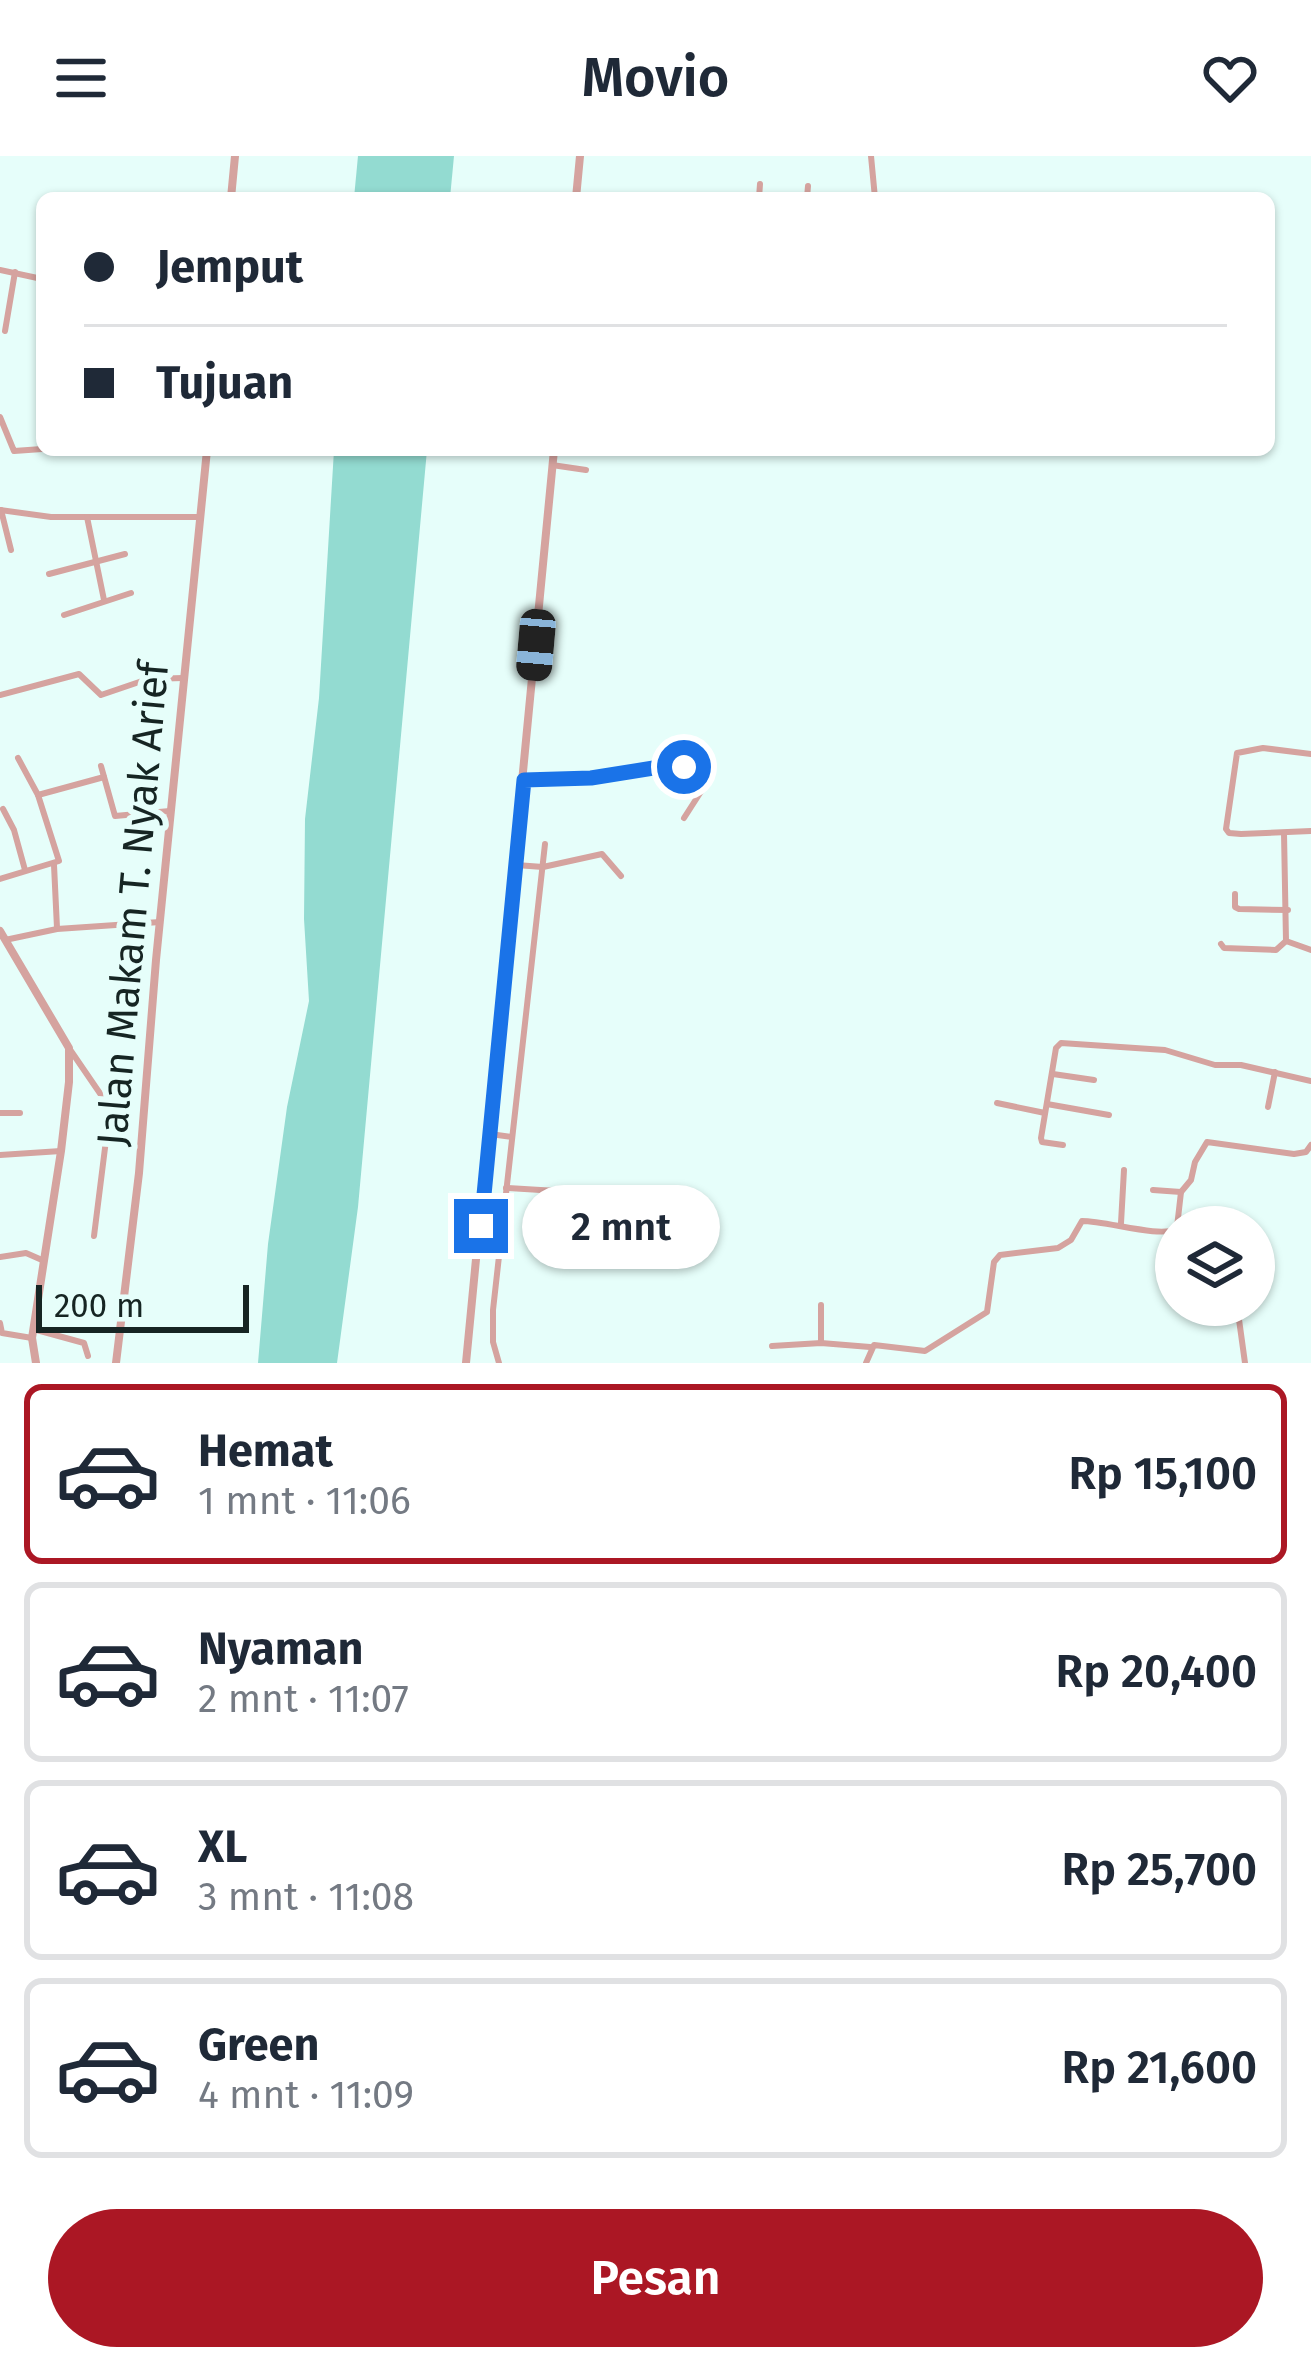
<!DOCTYPE html>
<html lang="id">
<meta charset="utf-8">
<style>
:root{--surface:#fff;--page:#f6f6f7;--text:#1f2937;--muted:#747a83;--line:#e0e1e3;--accent:#ab1724}
body{margin:0;font-family:"Fira Sans",sans-serif;background:var(--page);color:var(--text);height:100vh;display:flex;flex-direction:column;font-size:45px;white-space:nowrap}
*{box-sizing:border-box;margin:0}
p{font-size:39px;color:var(--muted)}
.icon{flex:none;width:66px;height:66px;fill:none;stroke:currentColor;stroke-width:2;stroke-linecap:round;stroke-linejoin:round}
.map{position:relative;height:1207px;overflow:hidden}
.panel{display:flex;flex-direction:column;background:var(--surface);flex:1}
.panel>*{flex:none}
.guide{position:absolute;left:36px;top:36px;width:1239px;height:264px;border-radius:18px;box-shadow:0 3px 9px #0004;display:grid;align-content:center;height:264px;padding:0 48px;background:var(--surface)}
.tools{position:absolute;left:1155px;top:1050px;display:grid;gap:24px}
.tools a{display:grid;place-items:center;width:120px;height:120px;border-radius:50%;background:var(--surface);box-shadow:0 3px 9px #0004;font-size:60px}
.scale{position:absolute;left:36px;bottom:30px;width:213px;box-sizing:border-box;padding-left:12px;border:6px solid #162523;border-top:0;font-size:33px;line-height:42px;white-space:nowrap;color:#162523;-webkit-text-stroke:9px #e6fefa;paint-order:stroke}
.end{position:absolute;width:54px;height:54px;margin:-27px;border:15px solid #1a73e8;background:#fff;box-shadow:0 0 0 6px #fff}
.from{border-radius:50%}
.bubble{position:absolute;height:84px;border-radius:42px;background:var(--surface);box-shadow:0 3px 9px #0004;font-size:39px;font-weight:600;line-height:84px;text-align:center}
.car{position:absolute;width:36px;height:72px;margin:-36px -18px;border-radius:15px;box-shadow:0 0 9px 3px #0007;background:linear-gradient(#222 24%,#8ab4d8 0 40%,#222 0 76%,#8ab4d8 0 86%,#222 0)}
.guide b{display:flex;align-items:center;gap:42px;height:114px;font-size:45px}
.guide b+b{border-top:3px solid var(--line)}
.guide i{width:30px;height:30px;background:var(--text)}
ul{padding:21px 0 0;list-style:none}
li{display:flex;align-items:center;gap:36px;height:180px;margin:0 24px 18px;padding:0 24px;border:6px solid var(--line);border-radius:18px}
li div{flex:1}
li b{display:block;font-size:45px}
li em{font-style:normal;font-weight:600}
li.active{border-color:var(--accent)}
li>.icon{width:108px;height:108px;stroke-width:1.5}
.cta{display:flex;gap:24px;margin-top:auto;padding:24px 48px}
.cta a{flex:1;height:138px;border-radius:72px;background:var(--accent);color:#fff;font-size:48px;font-weight:600;line-height:138px;text-align:center}
header{display:flex;justify-content:space-between;align-items:center;height:156px;padding:0 48px;background:var(--surface);font-size:54px;font-weight:600}
.map>svg:first-child{display:block}
</style>
<header><svg class="icon" aria-label="menu" viewBox="0 0 24 24"><path d="M4 6h16M4 12h16M4 18h16"/></svg>Movio<svg class="icon" aria-label="heart" viewBox="0 0 24 24"><path d="M12 20l-8-8c-3-5 5-10 8-4 3-6 11-1 8 4z"/></svg></header>
<div class="map">
<svg width="1311" height="1207" viewBox="0 0 1311 1207">
<rect width="100%" height="100%" fill="#e6fefa"/>
<g fill="#93dbd1">
<polygon points="358,0 454,0 450,42 354,42"/>
<polygon points="334,294 427,294 358,1051 337,1207 258,1207 268,1088 287,951 309,845 304,763 305,663 319,542"/>
</g>
<g fill="none" stroke-linecap="round" stroke-linejoin="round">
<g stroke="#d5a39f" stroke-width="6">
<polyline points="871,0 875,42"/>
<polyline points="759,42 760,28"/>
<polyline points="807,42 808,30"/>
<polyline points="0,114 42,123"/>
<polyline points="5,175 15,116"/>
<polyline points="0,261 14,295 42,293"/>
<polyline points="552,309 586,314"/>
<polyline points="0,354 51,361 200,361"/>
<polyline points="1,354 11,394"/>
<polyline points="87,361 104,444"/>
<polyline points="49,418 125,398"/>
<polyline points="64,459 131,437"/>
<polyline points="0,539 79,518 101,539 148,523 183,522"/>
<polyline points="1311,598 1263,592 1237,597 1226,673 1229,677 1241,678 1311,675"/>
<polyline points="18,602 38,639"/>
<polyline points="101,610 115,660 170,655"/>
<polyline points="523,624 591,623 679,609 703,626"/>
<polyline points="3,653 14,674 25,714"/>
<polyline points="684,662 702,634 709,612"/>
<polyline points="1284,677 1286,785 1311,794"/>
<polyline points="54,709 57,772"/>
<polyline points="516,709 543,711 602,698 621,720"/>
<polyline points="0,723 59,705 38,639 104,621"/>
<polyline points="1235,738 1235,751 1239,753 1288,754"/>
<polyline points="5,784 57,773 160,766"/>
<polyline points="1221,788 1224,792 1276,794 1286,785"/>
<polyline points="71,895 110,952 94,1080"/>
<polyline points="1053,918 1094,924"/>
<polyline points="997,947 1045,957"/>
<polyline points="1047,948 1109,959"/>
<polyline points="1268,951 1275,916"/>
<polyline points="0,957 20,957"/>
<polyline points="490,978 512,981"/>
<polyline points="1063,989 1042,986 1041,982 1056,892 1061,887 1165,894 1215,909 1241,909 1311,925"/>
<polyline points="0,999 61,995"/>
<polyline points="506,1032 557,1035"/>
<polyline points="1153,1034 1181,1036"/>
<polyline points="1121,1067 1124,1014"/>
<polyline points="1177,1071 1181,1036 1191,1024 1195,1006 1207,986 1294,998 1306,996 1311,989"/>
<polyline points="0,1101 26,1097 42,1104"/>
<polyline points="821,1149 821,1187"/>
<polyline points="1237,1149 1245,1207"/>
<polyline points="0,1167 2,1177 32,1182"/>
<polyline points="33,1173 84,1187 88,1200"/>
<polyline points="772,1190 821,1187 870,1191"/>
<polyline points="499,1207 493,1186 493,1154 545,688"/>
<path d="M 866,1207 L 874,1189 L 925,1195 L 987,1156 L 994,1106 L 1000,1099 L 1058,1092 L 1071,1084 L 1082,1065 C 1107,1065 1160,1082 1176,1073"/>
</g>
<g stroke="#d5a39f" stroke-width="8">
<polyline points="231,42 235,0"/>
<polyline points="576,42 580,0"/>
<polyline points="0,775 69,892 69,926 61,995 32,1182 36,1207"/>
<polyline points="116,1207 139,1017 156,804 207,294"/>
<polyline points="466,1207 554,294"/>
</g>
</g>
<g fill="none" stroke-linecap="round" stroke-linejoin="round">
<polyline stroke="#1a73e8" stroke-width="15" points="481,1070 524,624 591,622 672,609 684,611"/>
</g>
<g text-anchor="middle" dominant-baseline="central" stroke-width="12" stroke-linejoin="round" paint-order="stroke">
<g font-size="42" fill="#162523" stroke="#e6fefa">
<text transform="translate(133 748) rotate(-85)">Jalan Makam T. Nyak Arief</text>
</g>
</g>
</svg>
<div class="tools">
<a><svg class="icon" aria-label="layers" viewBox="0 0 24 24"><path d="M12 4l9 5-9 5-9-5zM3 14l9 5 9-5"/></svg></a>
</div>
<div class="scale">200 m</div>
<i class="end from" style="left:684px;top:611px"></i>
<i class="end" style="left:481px;top:1070px"></i>
<div class="bubble" style="left:522px;top:1029px;width:198px">2 mnt</div>
<i class="car" style="left:536px;top:489px;rotate:185deg"></i>
<div class="guide">
<b><i class="from"></i>Jemput</b>
<b><i></i>Tujuan</b>
</div>
</div>
<section class="panel">
<ul>
<li class="active"><svg class="icon" aria-label="car" viewBox="0 0 24 24"><path d="M5 17H2v-5l4-1 3-4h7l3 4 3 1v5h-3M9 17h6M6 11h13"/><circle cx="7" cy="17" r="2"/><circle cx="17" cy="17" r="2"/></svg><div><b>Hemat</b><p>1 mnt · 11:06</p></div><em>Rp 15,100</em></li>
<li><svg class="icon" aria-label="car" viewBox="0 0 24 24"><path d="M5 17H2v-5l4-1 3-4h7l3 4 3 1v5h-3M9 17h6M6 11h13"/><circle cx="7" cy="17" r="2"/><circle cx="17" cy="17" r="2"/></svg><div><b>Nyaman</b><p>2 mnt · 11:07</p></div><em>Rp 20,400</em></li>
<li><svg class="icon" aria-label="car" viewBox="0 0 24 24"><path d="M5 17H2v-5l4-1 3-4h7l3 4 3 1v5h-3M9 17h6M6 11h13"/><circle cx="7" cy="17" r="2"/><circle cx="17" cy="17" r="2"/></svg><div><b>XL</b><p>3 mnt · 11:08</p></div><em>Rp 25,700</em></li>
<li><svg class="icon" aria-label="car" viewBox="0 0 24 24"><path d="M5 17H2v-5l4-1 3-4h7l3 4 3 1v5h-3M9 17h6M6 11h13"/><circle cx="7" cy="17" r="2"/><circle cx="17" cy="17" r="2"/></svg><div><b>Green</b><p>4 mnt · 11:09</p></div><em>Rp 21,600</em></li>
</ul>
<div class="cta"><a>Pesan</a></div>
</section>
